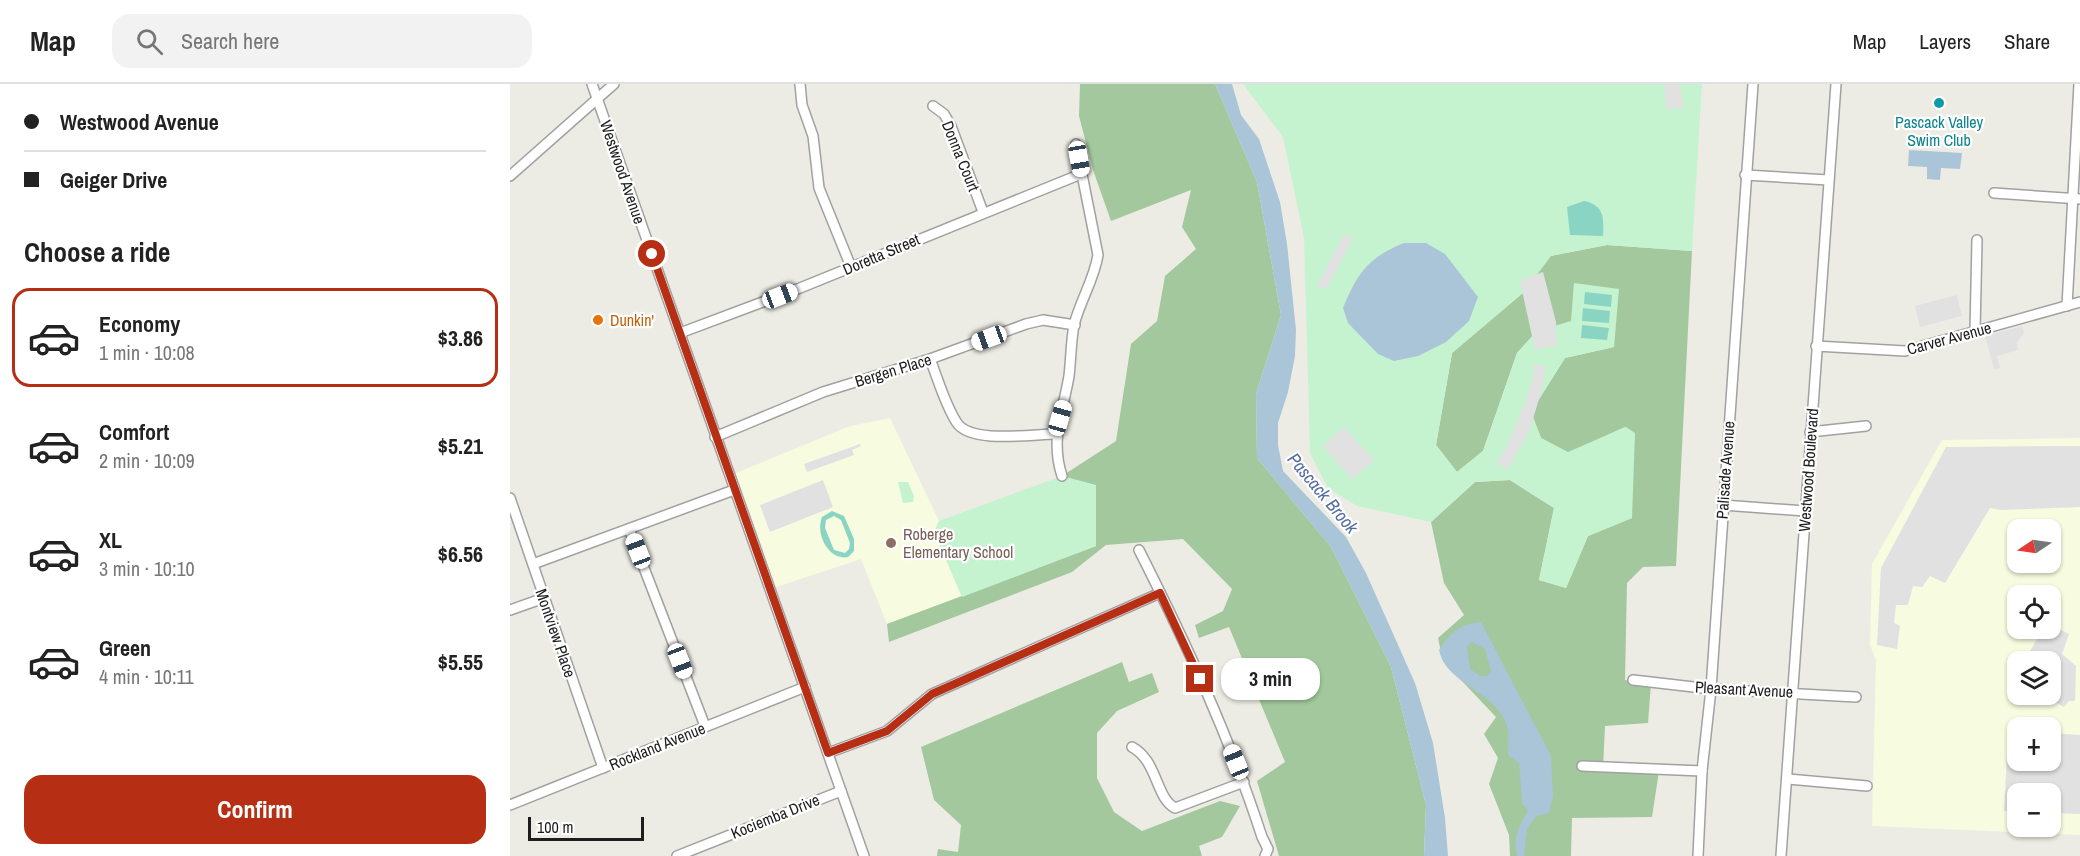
<!DOCTYPE html>
<meta charset="utf-8">
<style>
:root{--surface:#fff;--page:#f2f2f2;--text:#222;--muted:#767676;--line:#e0e0e0;--accent:#b62f15}
body{margin:0;font-family:"Archivo Narrow",sans-serif;background:var(--page);color:var(--text);height:100vh;display:flex;flex-direction:column;font-size:22px;white-space:nowrap}
*{box-sizing:border-box;margin:0}
p{font-size:20px;color:var(--muted)}
.icon{flex:none;width:33px;height:33px;fill:none;stroke:currentColor;stroke-width:2;stroke-linecap:round;stroke-linejoin:round}
.map{position:relative;flex:1;overflow:hidden}
.drawer{display:flex;flex-direction:column;background:var(--surface);width:510px}
.drawer>*{flex:none}
.banner{display:grid;align-content:center;height:132px;padding:0 24px;background:var(--surface)}
.needle{width:39px;rotate:257deg}
.tools{position:absolute;left:1497px;top:435px;display:grid;gap:12px}
.tools a{display:grid;place-items:center;width:54px;height:54px;border-radius:12px;background:var(--surface);box-shadow:0 2px 4px #0004;font-size:30px}
.scale{position:absolute;left:18px;bottom:15px;width:116px;box-sizing:border-box;padding-left:6px;border:3px solid #1d1d1d;border-top:0;font-size:16px;line-height:21px;white-space:nowrap;color:#1d1d1d;-webkit-text-stroke:4px #fff;paint-order:stroke}
.end{position:absolute;width:27px;height:27px;margin:-14px;border:8px solid #b62f15;background:#fff;box-shadow:0 0 0 3px #fff}
.from{border-radius:50%}
.bubble{position:absolute;height:42px;border-radius:18px;background:var(--surface);box-shadow:0 2px 4px #0004;font-size:20px;font-weight:700;line-height:42px;text-align:center}
.car{position:absolute;width:18px;height:36px;margin:-18px -9px;border-radius:8px;box-shadow:0 0 4px 2px #0007;background:linear-gradient(#fff 24%,#345 0 40%,#fff 0 76%,#345 0 86%,#fff 0)}
.banner b{display:flex;align-items:center;gap:21px;height:57px;font-size:22px}
.banner b+b{border-top:2px solid var(--line)}
.banner i{width:15px;height:15px;background:var(--text)}
ul{padding:0;list-style:none}
li{display:flex;align-items:center;gap:18px;height:99px;margin:0 12px 9px;padding:0 12px;border:3px solid transparent;border-radius:18px}
li div{flex:1}
li b{display:block;font-size:22px}
li em{font-style:normal;font-weight:700}
li.current{border-color:var(--accent)}
li>.icon{width:54px;height:54px;stroke-width:1.5}
h2{padding:0 24px;font-size:27px;line-height:72px}
.primary-button{display:flex;gap:12px;margin-top:auto;padding:12px 24px}
.primary-button a{flex:1;height:69px;border-radius:18px;background:var(--accent);color:#fff;font-size:24px;font-weight:700;line-height:69px;text-align:center}
header{display:flex;align-items:center;gap:36px;box-sizing:border-box;height:84px;padding:0 30px;background:var(--surface);border-bottom:2px solid var(--line)}
header strong{font-size:28px}
nav{display:flex;gap:33px;margin-inline-start:auto;font-size:21px}
.search{width:420px;height:54px;background:var(--page);display:flex;align-items:center;gap:15px;box-sizing:border-box;padding:0 21px;border-radius:18px;color:var(--muted);font-size:22px}
main{display:flex;flex:1;min-height:0}
.map>svg:first-child{display:block}
</style>
<header>
<strong>Map</strong>
<div class="search"><svg class="icon" aria-label="search" viewBox="0 0 24 24"><circle cx="10" cy="10" r="6"/><path d="M15 15l6 6"/></svg>Search here</div>
<nav><a>Map</a><a>Layers</a><a>Share</a></nav>
</header>
<main>
<section class="drawer">
<div class="banner">
<b><i class="from"></i>Westwood Avenue</b>
<b><i></i>Geiger Drive</b>
</div>
<h2>Choose a ride</h2>
<ul>
<li class="current"><svg class="icon" aria-label="car" viewBox="0 0 24 24"><path d="M5 17H2v-5l4-1 3-4h7l3 4 3 1v5h-3M9 17h6M6 11h13"/><circle cx="7" cy="17" r="2"/><circle cx="17" cy="17" r="2"/></svg><div><b>Economy</b><p>1 min · 10:08</p></div><em>$3.86</em></li>
<li><svg class="icon" aria-label="car" viewBox="0 0 24 24"><path d="M5 17H2v-5l4-1 3-4h7l3 4 3 1v5h-3M9 17h6M6 11h13"/><circle cx="7" cy="17" r="2"/><circle cx="17" cy="17" r="2"/></svg><div><b>Comfort</b><p>2 min · 10:09</p></div><em>$5.21</em></li>
<li><svg class="icon" aria-label="car" viewBox="0 0 24 24"><path d="M5 17H2v-5l4-1 3-4h7l3 4 3 1v5h-3M9 17h6M6 11h13"/><circle cx="7" cy="17" r="2"/><circle cx="17" cy="17" r="2"/></svg><div><b>XL</b><p>3 min · 10:10</p></div><em>$6.56</em></li>
<li><svg class="icon" aria-label="car" viewBox="0 0 24 24"><path d="M5 17H2v-5l4-1 3-4h7l3 4 3 1v5h-3M9 17h6M6 11h13"/><circle cx="7" cy="17" r="2"/><circle cx="17" cy="17" r="2"/></svg><div><b>Green</b><p>4 min · 10:11</p></div><em>$5.55</em></li>
</ul>
<div class="primary-button"><a>Confirm</a></div>
</section>
<div class="map">
<svg width="1570" height="772" viewBox="0 0 1570 772">
<rect width="100%" height="100%" fill="#edece4"/>
<g fill="#f7fbdf" fill-rule="evenodd">
<polygon points="380,334 429,437 424,448 452,513 377,540 351,475 260,505 219,392 340,342"/>
<path d="M 1570,354 L 1570,751 L 1362,742 L 1366,576 L 1360,561 L 1362,480 L 1432,356 ZM 1508,446 L 1540,446 L 1540,478 L 1508,478 ZM 1508,512 L 1540,512 L 1540,544 L 1508,544 ZM 1508,578 L 1540,578 L 1540,610 L 1508,610 ZM 1508,644 L 1540,644 L 1540,676 L 1508,676 ZM 1508,710 L 1540,710 L 1540,742 L 1508,742 Z"/>
</g>
<g fill="#a3c89d">
<polygon points="570,0 705,0 747,98 771,231 746,310 747,374 821,463 881,583 916,721 914,772 769,772 747,697 775,678 719,543 689,554 685,541 713,527 722,505 673,455 596,461 562,488 379,558 377,540 586,462 552,392 606,357 621,260 647,237 655,192 686,165 672,143 681,106 601,137 583,86 569,32"/>
<polygon points="1097,161 1182,167 1166,482 1133,483 1117,499 1115,596 1141,600 1138,639 1095,642 1093,685 1149,687 1142,733 1062,734 1061,772 1000,772 999,751 979,700 988,674 974,650 986,633 933,577 928,554 954,531 934,499 921,438 965,398 1000,396 1044,424 1029,496 1056,504 1078,452 1122,434 1115,343 1058,369 1031,354 1021,328 1055,274 1104,263 1061,238 1027,247 1007,269 973,367 947,388 926,361 942,269 1014,208 1040,172"/>
<polygon points="612,578 619,598 642,589 649,608 607,627 587,649 587,694 604,728 632,747 710,717 730,722 712,753 689,762 692,772 427,772 428,765 448,768 451,741 424,716 411,663"/>
</g>
<g fill="#c5f3d0">
<polygon points="733,0 1192,0 1182,167 1097,161 1041,172 1014,208 942,269 926,361 947,388 973,367 1007,269 1027,247 1061,237 1064,199 1109,205 1104,263 1055,274 1021,328 1031,354 1058,368 1116,343 1125,349 1122,434 1078,452 1056,504 1029,496 1044,424 1000,396 965,398 921,438 847,422 818,404 800,369 794,154 773,53"/>
<polygon points="552,392 586,401 586,462 452,513 424,448 429,437"/>
<polygon points="388,398 398,398 404,412 403,418 393,419"/>
</g>
<g fill="#8ad4c4" fill-rule="evenodd">
<path d="M 1074,117 C 1094,121 1094,134 1093,152 L 1060,151 L 1057,123 Z"/>
<polygon points="1075,208 1102,211 1101,223 1074,220"/>
<polygon points="1073,224 1100,227 1099,239 1072,237"/>
<polygon points="1072,241 1099,244 1097,256 1071,254"/>
<path d="M 322,427 L 334,432 L 344,455 L 344,467 L 338,473 C 319,477 305,450 312,433 ZM 324,432 L 331,436 L 340,459 L 339,465 L 335,469 L 324,466 L 315,444 L 316,436 Z"/>
</g>
<g fill="#e1e1e1">
<polygon points="1154,0 1170,0 1173,24 1156,25"/>
<polygon points="834,150 843,154 816,206 807,202"/>
<polygon points="1033,188 1046,238 1047,261 1025,266 1010,197"/>
<polygon points="1447,211 1452,232 1410,243 1405,222"/>
<polygon points="1512,242 1514,249 1507,258 1508,266 1487,272 1490,284 1484,285 1475,252"/>
<polygon points="1024,280 1036,283 1032,305 1019,348 998,385 986,379 996,364 1015,319 1022,297"/>
<polygon points="834,343 864,376 842,395 813,362"/>
<polygon points="350,360 351,362 342,366 344,371 297,388 294,380"/>
<polygon points="1570,362 1570,423 1492,426 1480,424 1435,499 1420,492 1412,503 1403,502 1398,521 1386,521 1384,539 1390,542 1387,565 1367,561 1371,484 1436,363"/>
<polygon points="313,396 323,423 260,448 250,421"/>
<polygon points="1542,541 1559,550 1552,570 1566,582 1565,617 1559,617 1554,623 1533,611 1540,610 1540,578 1514,577 1533,545 1539,547"/>
<polygon points="1507,649 1508,676 1540,676 1541,649 1570,651 1570,730 1541,729 1540,710 1508,710 1507,727 1494,727 1498,654"/>
</g>
<g fill="#a9c5d7" fill-rule="evenodd">
<polygon points="705,0 722,0 731,31 749,55 770,118 777,160 786,246 785,272 778,308 768,339 768,361 773,387 836,453 856,489 905,599 923,659 935,734 938,772 914,772 916,721 881,583 821,463 747,374 746,310 771,231 747,98"/>
<polygon points="1399,66 1452,69 1450,85 1431,84 1430,96 1417,95 1417,83 1398,82"/>
<path d="M 894,159 L 916,159 L 935,170 L 968,213 L 959,237 L 936,258 L 908,272 L 884,277 L 868,270 L 838,239 L 833,224 C 847,189 859,173 894,159 Z"/>
<path d="M 971,538 L 1041,672 L 1043,712 L 1039,729 L 1026,732 L 1017,745 L 1014,772 L 1007,772 L 1005,760 L 1008,746 L 1018,726 L 1012,719 L 1009,679 L 998,671 C 998,662 999,650 997,642 C 987,607 936,601 929,566 C 940,549 950,540 971,538 ZM 962,558 L 975,565 L 981,587 L 977,592 L 970,592 L 960,585 L 957,562 Z"/>
</g>
<g fill="none" stroke-linecap="round" stroke-linejoin="round">
<defs>
<g id="minor">
<polyline points="82,0 354,772"/>
<polyline points="290,0 292,21 303,52 309,104 341,183"/>
<polyline points="423,22 434,30 441,42 473,128"/>
<polyline points="1235,91 1318,96"/>
<polyline points="0,92 104,0"/>
<polyline points="1484,109 1570,115"/>
<polyline points="1557,222 1569,0"/>
<polyline points="1465,248 1467,156"/>
<polyline points="170,249 290,204 571,90"/>
<polyline points="1306,262 1395,267 1570,218"/>
<path d="M 420,275 C 428,295 435,321 447,339 C 461,360 523,350 546,350"/>
<polyline points="1300,348 1356,342"/>
<polyline points="205,353 313,308 420,275 516,240 533,236 565,241"/>
<path d="M 552,392 C 540,355 553,328 559,292 C 561,275 561,257 564,241 C 570,217 584,196 588,171 L 566,60"/>
<polyline points="0,414 93,684"/>
<polyline points="1213,421 1295,427"/>
<polyline points="119,445 195,642"/>
<path d="M 629,466 C 676,559 720,654 752,753 L 758,765 L 755,772"/>
<polyline points="23,480 224,406"/>
<polyline points="0,526 34,514"/>
<polyline points="1123,596 1201,605 1346,613"/>
<path d="M 622,663 C 648,677 645,713 665,724 L 734,698"/>
<polyline points="318,669 377,647 422,610 650,509"/>
<polyline points="1072,682 1192,687"/>
<polyline points="1278,695 1357,702"/>
<polyline points="0,721 295,603"/>
<polyline points="167,772 331,707"/>
<polyline points="1188,772 1192,687 1201,605 1243,0"/>
<polyline points="1271,772 1326,0"/>
</g>
</defs>
<use href="#minor" stroke="#a1a1a1" stroke-width="12"/>
<use href="#minor" stroke="#fff" stroke-width="9"/>
</g>
<g fill="none" stroke-linecap="round" stroke-linejoin="round">
<polyline stroke="#b62f15" stroke-width="8" points="142,170 318,669 377,647 422,610 650,509 690,595"/>
</g>
<circle fill="#0f9aa8" stroke="#fff" stroke-width="2" cx="1429" cy="19" r="6"/>
<circle fill="#e8710a" stroke="#fff" stroke-width="2" cx="88" cy="236" r="6"/>
<circle fill="#8d6e63" stroke="#fff" stroke-width="2" cx="381" cy="459" r="6"/>
<g text-anchor="middle" dominant-baseline="central" stroke-width="4.5" stroke-linejoin="round" paint-order="stroke">
<g font-size="16" fill="#0d838f" stroke="#fff">
<text x="1429" y="38">Pascack Valley<tspan x="1429" dy="18">Swim Club</tspan></text>
</g>
<g font-size="16" fill="#1d1d1d" stroke="#fff">
<text transform="translate(451 72) rotate(68)">Donna Court</text>
<text transform="translate(113 88) rotate(71)">Westwood Avenue</text>
<text transform="translate(371 170) rotate(-23)">Doretta Street</text>
<text transform="translate(1439 254) rotate(-15)">Carver Avenue</text>
<text transform="translate(383 286) rotate(-17)">Bergen Place</text>
<text transform="translate(1215 386) rotate(-86)">Palisade Avenue</text>
<text transform="translate(1298 386) rotate(-86)">Westwood Boulevard</text>
<text transform="translate(46 549) rotate(71)">Montview Place</text>
<text transform="translate(1234 605) rotate(3)">Pleasant Avenue</text>
<text transform="translate(147 662) rotate(-22)">Rockland Avenue</text>
<text transform="translate(265 732) rotate(-22)">Kociemba Drive</text>
</g>
<g font-size="16" fill="#c56008" stroke="#fff" text-anchor="start">
<text x="100" y="236">Dunkin'</text>
</g>
<g font-size="16" fill="#785e54" stroke="#fff" text-anchor="start">
<text x="393" y="450">Roberge<tspan x="393" dy="18">Elementary School</tspan></text>
</g>
<g font-size="18" font-style="italic" fill="#546ea3" stroke="#fff">
<text transform="translate(813 409) rotate(50)">Pascack Brook</text>
</g>
</g>
</svg>
<div class="tools">
<a><svg class="needle" viewBox="-14 -14 28 28"><path d="M0-13l5 13h-10z" fill="#e53935"/><path d="M0 13l5-13h-10z" fill="#767676"/></svg></a>
<a><svg class="icon" aria-label="locate" viewBox="0 0 24 24"><circle cx="12" cy="12" r="6"/><path d="M12 2v4M12 18v4M2 12h4M18 12h4"/></svg></a>
<a><svg class="icon" aria-label="layers" viewBox="0 0 24 24"><path d="M12 4l9 5-9 5-9-5zM3 14l9 5 9-5"/></svg></a>
<a>+</a>
<a>−</a>
</div>
<div class="scale">100 m</div>
<i class="end from" style="left:142px;top:170px"></i>
<i class="end" style="left:690px;top:595px"></i>
<div class="bubble" style="left:711px;top:574px;width:99px">3 min</div>
<i class="car" style="left:569px;top:75px;rotate:170deg"></i>
<i class="car" style="left:270px;top:212px;rotate:69deg"></i>
<i class="car" style="left:479px;top:254px;rotate:250deg"></i>
<i class="car" style="left:550px;top:334px;rotate:16deg"></i>
<i class="car" style="left:128px;top:467px;rotate:339deg"></i>
<i class="car" style="left:170px;top:577px;rotate:159deg"></i>
<i class="car" style="left:726px;top:678px;rotate:338deg"></i>
</div>
</main>
